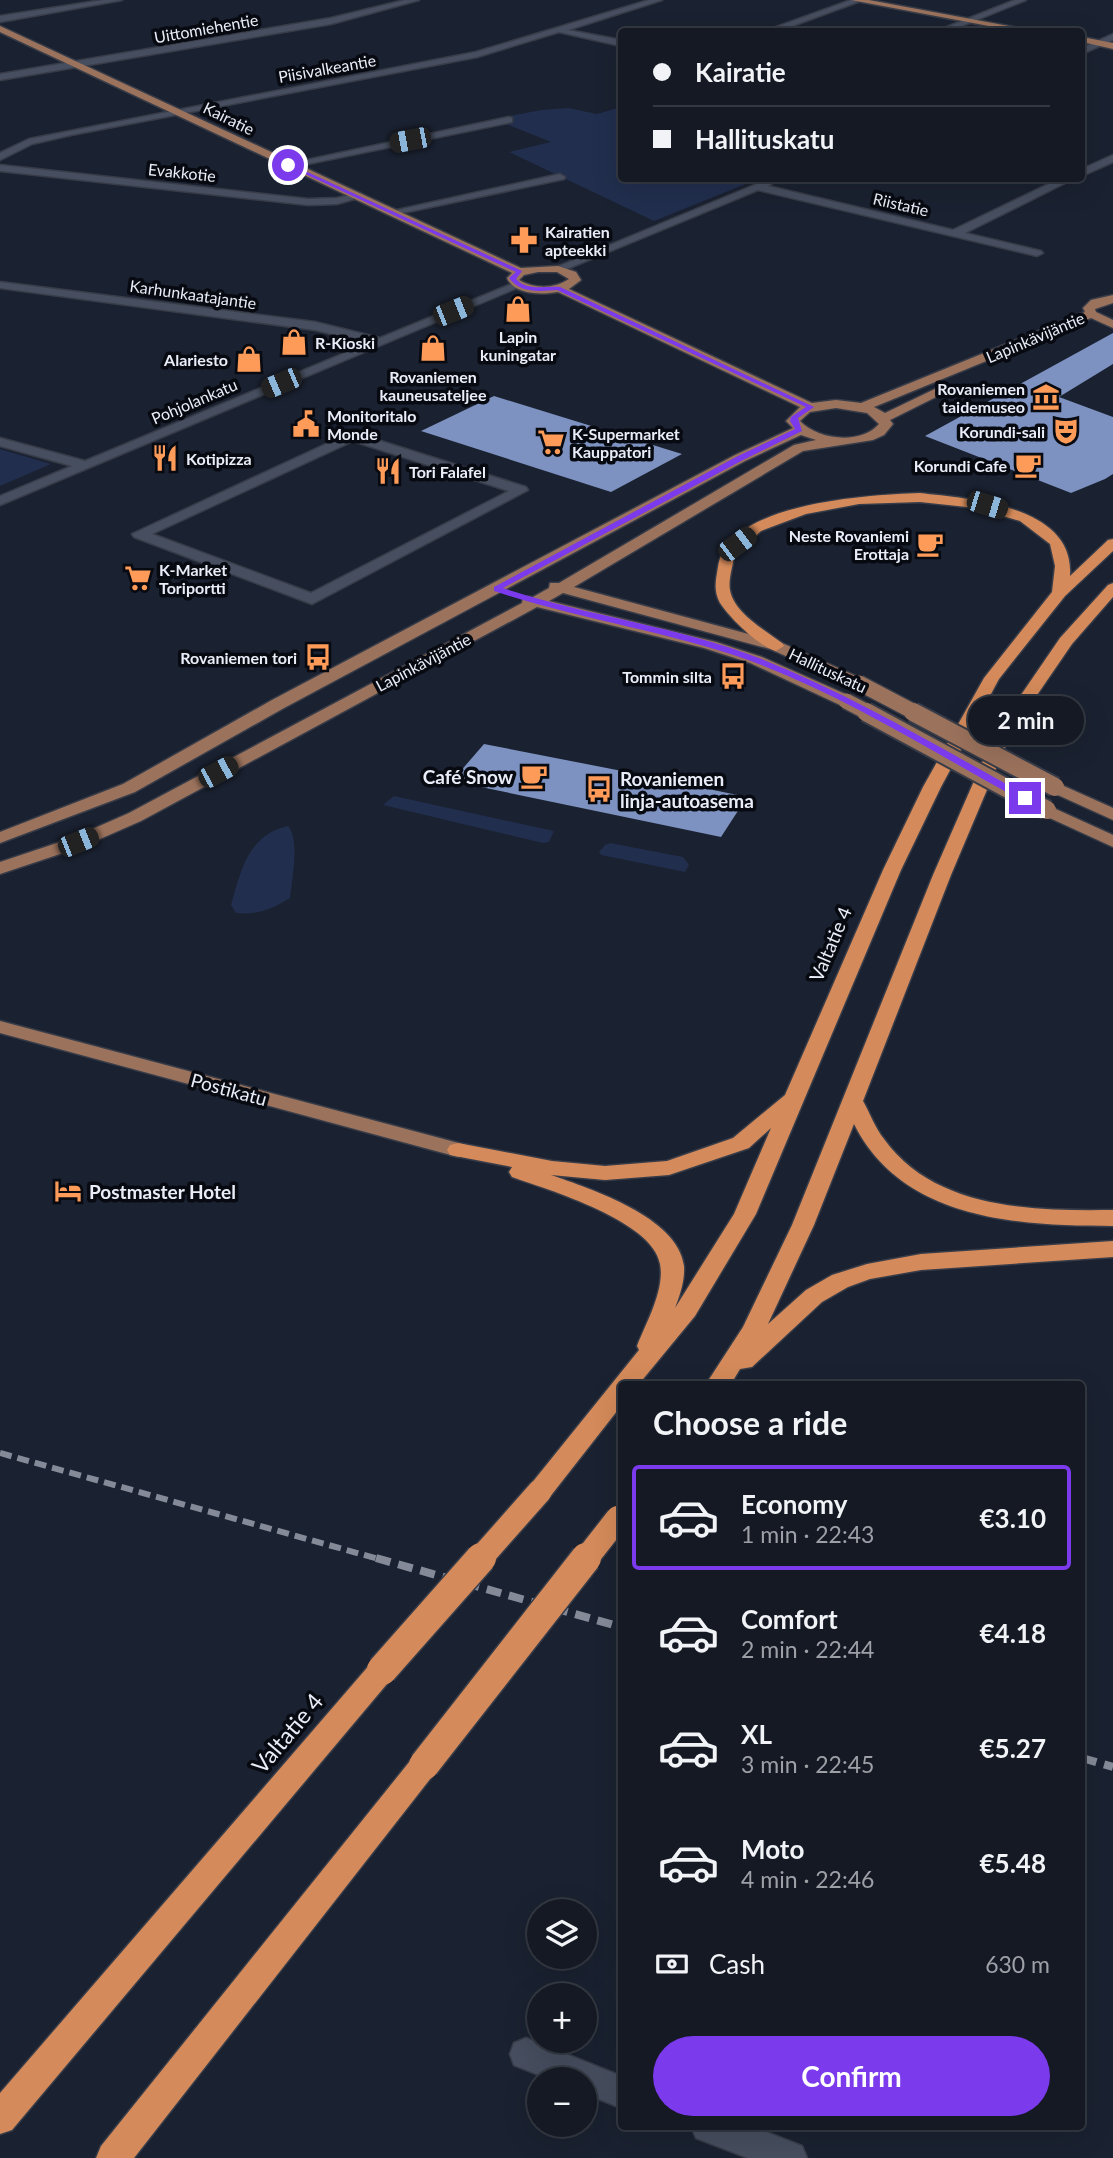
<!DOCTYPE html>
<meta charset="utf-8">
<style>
:root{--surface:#141924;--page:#212631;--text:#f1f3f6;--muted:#9da0a6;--line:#333841;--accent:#7c3aed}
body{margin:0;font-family:Lato,sans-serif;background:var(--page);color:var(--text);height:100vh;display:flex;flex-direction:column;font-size:26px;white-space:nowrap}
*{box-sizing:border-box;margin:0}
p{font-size:23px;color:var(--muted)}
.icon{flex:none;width:38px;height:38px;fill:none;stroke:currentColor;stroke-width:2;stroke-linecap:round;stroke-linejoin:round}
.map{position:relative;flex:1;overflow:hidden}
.drawer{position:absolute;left:618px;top:1381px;width:467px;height:749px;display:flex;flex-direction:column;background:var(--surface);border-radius:7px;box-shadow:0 7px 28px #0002,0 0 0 2px var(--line)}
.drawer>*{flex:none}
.guide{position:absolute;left:618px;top:28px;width:467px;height:154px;border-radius:7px;box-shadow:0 7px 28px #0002,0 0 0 2px var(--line);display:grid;align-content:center;height:154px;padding:0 35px;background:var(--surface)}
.buttons{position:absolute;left:527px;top:1899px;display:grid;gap:14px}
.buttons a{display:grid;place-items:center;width:70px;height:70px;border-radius:50%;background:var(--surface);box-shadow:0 7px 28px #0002,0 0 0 2px var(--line);font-size:35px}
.end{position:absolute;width:32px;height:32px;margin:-16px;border:9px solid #7c3aed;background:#fff;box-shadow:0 0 0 4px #fff}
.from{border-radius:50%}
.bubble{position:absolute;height:49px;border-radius:24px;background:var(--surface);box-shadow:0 7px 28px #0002,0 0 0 2px var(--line);font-size:23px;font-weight:700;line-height:49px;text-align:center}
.car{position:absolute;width:21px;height:42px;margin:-21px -10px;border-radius:9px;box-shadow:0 0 5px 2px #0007;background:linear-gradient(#222 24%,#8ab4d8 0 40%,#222 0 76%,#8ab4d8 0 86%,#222 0)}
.guide b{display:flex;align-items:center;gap:24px;height:66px;font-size:26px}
.guide b+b{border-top:2px solid var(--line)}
.guide i{width:18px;height:18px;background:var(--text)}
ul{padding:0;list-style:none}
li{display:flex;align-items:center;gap:21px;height:105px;margin:0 14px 10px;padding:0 21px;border:4px solid transparent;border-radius:7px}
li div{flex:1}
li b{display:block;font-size:26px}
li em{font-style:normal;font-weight:700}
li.active{border-color:var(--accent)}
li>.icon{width:63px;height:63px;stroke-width:1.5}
h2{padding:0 35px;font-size:32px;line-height:84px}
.pay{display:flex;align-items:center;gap:18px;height:77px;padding:0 35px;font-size:26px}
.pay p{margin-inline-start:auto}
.action{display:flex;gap:14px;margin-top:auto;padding:14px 35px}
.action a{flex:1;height:80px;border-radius:42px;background:var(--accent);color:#fff;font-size:28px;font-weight:700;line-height:80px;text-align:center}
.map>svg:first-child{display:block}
</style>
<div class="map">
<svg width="1113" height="2158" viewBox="0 0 1113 2158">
<rect width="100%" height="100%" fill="#1a2130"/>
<g fill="#212e4d">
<polygon points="621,107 621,178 758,179 654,221 509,152 551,142 494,119 541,110 568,108 597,114"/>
<polygon points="0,449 51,464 0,486"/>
<polygon points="394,796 554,831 549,842 543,843 383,805"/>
<path d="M 288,826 C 300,838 292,881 290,898 C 273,909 258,915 236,913 L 231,905 C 241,870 248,835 288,826 Z"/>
<polygon points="610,843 683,857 689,865 685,872 601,855 599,852 605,845"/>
</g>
<g fill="#7d92c0">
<polygon points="1113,333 1113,364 1059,397 1113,417 1113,474 1105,479 1071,493 925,436"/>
<polygon points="494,396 682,454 611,492 421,431"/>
<polygon points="484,744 622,771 747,797 721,837 452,781"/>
</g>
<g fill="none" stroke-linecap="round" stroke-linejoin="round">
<defs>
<g id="minor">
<polygon points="103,0 122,0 0,22 0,16"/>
<polygon points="405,0 419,0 331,24 0,80 0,74 331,18"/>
<polygon points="649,0 662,0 568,30 621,40 621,46 559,32 477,57 71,135 32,144 0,160 0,153 29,139 476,52"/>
<polygon points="851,0 863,0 776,32 762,32"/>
<polygon points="1015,0 1026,0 947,32 934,32"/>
<polygon points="1113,34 1113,40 1082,54 1082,48"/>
<polygon points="509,117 512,118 512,122 288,168 283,165"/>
<polygon points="1113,155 1113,162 1082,176 1082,169"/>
<polygon points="0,165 308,199 337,198 360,193 365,196 337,204 308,205 0,171"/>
<polygon points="560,174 565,177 564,179 393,215 388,212"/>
<polygon points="1061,178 1075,178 965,233 1041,251 1043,253 1037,256 758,190 562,271 552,269 769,179 774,182 768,186 953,230"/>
<polygon points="0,282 315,322 380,338 514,283 524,285 0,505 0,496 72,466 0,446 0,438 85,461 369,343 315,330 0,288"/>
<path d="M 352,432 L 526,487 L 528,490 L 312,604 L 134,537 L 132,534 ZM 353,441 L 509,491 L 311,593 L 152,534 Z"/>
<polygon points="526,2038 621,2076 621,2108 584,2093 584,2079 549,2079 514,2065 510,2054 514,2043"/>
<polygon points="691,2126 751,2126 802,2146 807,2158 748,2158 696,2138"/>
</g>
<g id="major">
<polygon points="851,0 869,0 1041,32 1020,32"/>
<path d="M 0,26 L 521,268 L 558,266 L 576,272 L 581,280 L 569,289 L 812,403 L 836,400 L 861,403 L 1085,312 L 1083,308 L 1091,300 L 1113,295 L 1113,303 L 1095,309 L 1096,312 L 1113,320 L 1113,328 L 1091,318 L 874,407 L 885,413 L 939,387 L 944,386 L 950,390 L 890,420 L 893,424 L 884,435 L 873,440 L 803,451 L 574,587 L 782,643 L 865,680 L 867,683 L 865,686 L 853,686 L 770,649 L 563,593 L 549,601 L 716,642 L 762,657 L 852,697 L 854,701 L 852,705 L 840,705 L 750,663 L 704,648 L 537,607 L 141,821 L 84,846 L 0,874 L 0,862 L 72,838 L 129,813 L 522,603 L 523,597 L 533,597 L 549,588 L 550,583 L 559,583 L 794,445 L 816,440 L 801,435 L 745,461 L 284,708 L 135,792 L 0,843 L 0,832 L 123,784 L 272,700 L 735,455 L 793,428 L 786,421 L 800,407 L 558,292 C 542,295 514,295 507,278 L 512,273 L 0,32 ZM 538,272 L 557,272 L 569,279 C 554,289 535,289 519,280 L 524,275 ZM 836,408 L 867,413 L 879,424 C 861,445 818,440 800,421 L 810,412 Z"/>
<polygon points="1082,37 1113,43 1113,49 1082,42"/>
<polygon points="1055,782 1113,808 1113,820 1049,791 1046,787"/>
<polygon points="1047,805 1113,835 1113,847 1041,814 1038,810 1041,806"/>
<polygon points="0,1021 466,1145 469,1150 466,1155 458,1157 0,1033"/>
</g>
<g id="highway">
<path d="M 920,493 C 970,499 1075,505 1070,576 L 1108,540 L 1113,539 L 1113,551 L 1065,596 L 999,679 L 941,787 L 901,870 L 756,1214 L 695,1316 L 639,1384 L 621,1384 L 621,1406 L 549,1498 L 540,1501 L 531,1498 L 527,1491 L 531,1484 L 639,1350 L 637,1346 C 646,1323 665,1290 660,1264 C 653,1221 549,1190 512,1177 L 509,1172 L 512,1167 L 450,1155 L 447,1150 L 450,1145 L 458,1143 L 552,1161 L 605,1166 L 667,1161 L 733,1138 L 785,1095 L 883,870 L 923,787 L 984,678 L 1052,592 L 1055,566 L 1050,544 L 1020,521 L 976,508 L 920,502 L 859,504 L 806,514 L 761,531 L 734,556 C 733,566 728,580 730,590 C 734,613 765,630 782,643 L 784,646 L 776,651 C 758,646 730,618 720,603 C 713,590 716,580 718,567 C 727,502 870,495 920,493 ZM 771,1128 L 734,1214 L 675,1308 C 680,1295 685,1280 684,1266 C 678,1217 591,1189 551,1175 L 605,1180 L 669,1175 L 749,1148 Z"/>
<path d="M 1113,583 L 1113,597 L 1072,644 L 1011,733 L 951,875 L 863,1101 C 870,1113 875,1128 884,1139 C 935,1210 1034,1211 1113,1210 L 1113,1226 C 1018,1226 902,1220 854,1124 L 814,1225 L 768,1324 L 806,1290 L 832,1275 L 867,1264 L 921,1254 L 1113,1241 L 1113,1257 L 921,1270 L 870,1279 L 848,1287 L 822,1302 L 752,1367 L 740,1369 L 731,1384 L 706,1384 L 743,1327 L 792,1225 L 933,875 L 995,733 L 1060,638 L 1108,585 Z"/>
<polygon points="382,1659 392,1662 396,1670 392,1678 12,2130 0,2134 0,2093 372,1662"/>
<polygon points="424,1753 434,1756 439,1765 434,1774 134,2158 96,2158 101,2146 414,1756"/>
</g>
</defs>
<use href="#minor" stroke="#373c48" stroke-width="3"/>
<use href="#major" stroke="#373c48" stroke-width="3"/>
<use href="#highway" stroke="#373c48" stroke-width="3"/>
<use href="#minor" fill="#464e5f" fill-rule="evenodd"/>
<use href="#major" fill="#9b725c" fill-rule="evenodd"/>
<use href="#highway" fill="#d48a5a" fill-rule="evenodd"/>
<polyline stroke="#848a97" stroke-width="6" stroke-dasharray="12 6" stroke-linecap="butt" points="0,1453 382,1560"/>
<g stroke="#848a97" stroke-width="8" stroke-dasharray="15 8" stroke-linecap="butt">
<polyline points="376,1558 621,1627"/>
<polyline points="1082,1758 1113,1767"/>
</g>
<defs>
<g id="major-bridge-far1">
<polyline points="859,683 916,713"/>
<polyline points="846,701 869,713"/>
</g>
<g id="major-bridge">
<polyline points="866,712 1047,810"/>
<polyline points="913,712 1055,787"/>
</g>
<g id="highway-bridge-far1">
<polyline points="479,1560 540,1491"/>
<polyline points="585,1560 618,1518"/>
</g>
<g id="highway-bridge">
<polyline points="382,1670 481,1558"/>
<polyline points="424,1765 586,1558"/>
</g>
</defs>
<use href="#major-bridge-far1" stroke="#373c48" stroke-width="18" stroke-linecap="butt"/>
<use href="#major-bridge" stroke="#373c48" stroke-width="22" stroke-linecap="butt"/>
<use href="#highway-bridge-far1" stroke="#373c48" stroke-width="27" stroke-linecap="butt"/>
<use href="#highway-bridge" stroke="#373c48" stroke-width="33" stroke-linecap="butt"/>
<use href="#major-bridge-far1" stroke="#9b725c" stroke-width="15"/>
<use href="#major-bridge" stroke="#9b725c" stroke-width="18"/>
<use href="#highway-bridge-far1" stroke="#d48a5a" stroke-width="24"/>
<use href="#highway-bridge" stroke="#d48a5a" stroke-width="30"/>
</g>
<path fill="#7c3aed" d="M 290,164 L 522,271 L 516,279 C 526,291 546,286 560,287 L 814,407 L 798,418 L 802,431 L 743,460 L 503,588 C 587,616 677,626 759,658 C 853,695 940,748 1028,796 L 1028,800 L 1021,800 C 934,753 844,695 751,661 C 667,631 578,619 494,591 L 494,587 L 738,456 L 795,429 L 790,421 L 791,417 L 806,407 L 557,290 C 540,291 521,294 509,278 L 516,272 L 286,165 Z"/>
<defs>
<symbol id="pharmacy-bare" viewBox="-9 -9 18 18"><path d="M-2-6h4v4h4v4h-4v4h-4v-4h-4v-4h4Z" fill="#fe9b59" stroke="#080a11" stroke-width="2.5" paint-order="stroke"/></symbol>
<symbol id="shop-bare" viewBox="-9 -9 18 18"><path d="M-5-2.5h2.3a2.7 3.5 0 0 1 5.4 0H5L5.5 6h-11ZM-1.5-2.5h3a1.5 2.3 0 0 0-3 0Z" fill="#fe9b59" stroke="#080a11" stroke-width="2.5" paint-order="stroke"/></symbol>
<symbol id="museum-bare" viewBox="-9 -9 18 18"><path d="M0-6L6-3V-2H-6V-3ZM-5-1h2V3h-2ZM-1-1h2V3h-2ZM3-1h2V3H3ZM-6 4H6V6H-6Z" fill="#fe9b59" stroke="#080a11" stroke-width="2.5" paint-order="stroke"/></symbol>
<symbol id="civic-bare" viewBox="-9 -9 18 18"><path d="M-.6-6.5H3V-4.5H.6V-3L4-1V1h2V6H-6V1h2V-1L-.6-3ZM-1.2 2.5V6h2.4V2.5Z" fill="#fe9b59" stroke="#080a11" stroke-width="2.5" paint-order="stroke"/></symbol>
<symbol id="theatre-bare" viewBox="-9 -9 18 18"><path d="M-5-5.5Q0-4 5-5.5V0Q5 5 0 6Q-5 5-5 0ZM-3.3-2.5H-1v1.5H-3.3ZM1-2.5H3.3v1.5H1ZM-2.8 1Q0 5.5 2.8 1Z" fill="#fe9b59" stroke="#080a11" stroke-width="2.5" paint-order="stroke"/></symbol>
<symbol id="supermarket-bare" viewBox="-9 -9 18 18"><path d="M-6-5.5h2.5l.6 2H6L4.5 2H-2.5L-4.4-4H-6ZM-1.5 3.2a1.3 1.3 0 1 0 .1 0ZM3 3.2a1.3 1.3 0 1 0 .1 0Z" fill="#fe9b59" stroke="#080a11" stroke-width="2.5" paint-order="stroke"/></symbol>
<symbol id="restaurant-bare" viewBox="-9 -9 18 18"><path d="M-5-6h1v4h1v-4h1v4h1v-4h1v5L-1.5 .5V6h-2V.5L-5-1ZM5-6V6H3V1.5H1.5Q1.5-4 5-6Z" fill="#fe9b59" stroke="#080a11" stroke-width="2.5" paint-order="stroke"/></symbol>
<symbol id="cafe-bare" viewBox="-9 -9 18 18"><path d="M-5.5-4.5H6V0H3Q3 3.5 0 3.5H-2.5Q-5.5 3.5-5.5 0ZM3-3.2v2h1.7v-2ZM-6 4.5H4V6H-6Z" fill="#fe9b59" stroke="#080a11" stroke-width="2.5" paint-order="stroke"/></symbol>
<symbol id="bus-bare" viewBox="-9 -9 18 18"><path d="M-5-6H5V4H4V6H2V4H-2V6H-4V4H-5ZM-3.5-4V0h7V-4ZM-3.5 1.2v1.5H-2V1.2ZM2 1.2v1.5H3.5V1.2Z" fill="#fe9b59" stroke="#080a11" stroke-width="2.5" paint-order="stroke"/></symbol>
<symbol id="hotel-bare" viewBox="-9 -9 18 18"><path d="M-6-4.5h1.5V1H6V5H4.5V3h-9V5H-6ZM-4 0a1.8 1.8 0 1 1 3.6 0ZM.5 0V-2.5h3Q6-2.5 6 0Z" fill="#fe9b59" stroke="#080a11" stroke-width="2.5" paint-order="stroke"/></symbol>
</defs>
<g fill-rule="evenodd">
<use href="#pharmacy-bare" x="505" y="221" width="38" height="38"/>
<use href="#shop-bare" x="499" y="290" width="38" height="38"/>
<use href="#shop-bare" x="275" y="323" width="38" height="38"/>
<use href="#shop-bare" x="414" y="329" width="38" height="38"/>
<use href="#shop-bare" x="230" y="340" width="38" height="38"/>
<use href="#museum-bare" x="1027" y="378" width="38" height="38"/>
<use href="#civic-bare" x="287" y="405" width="38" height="38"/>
<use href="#theatre-bare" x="1047" y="412" width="38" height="38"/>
<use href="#supermarket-bare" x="532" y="423" width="38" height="38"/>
<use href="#restaurant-bare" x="146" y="439" width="38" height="38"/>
<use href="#cafe-bare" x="1009" y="446" width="38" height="38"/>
<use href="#restaurant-bare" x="369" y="452" width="38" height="38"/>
<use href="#cafe-bare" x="911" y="525" width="38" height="38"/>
<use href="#supermarket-bare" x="119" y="559" width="38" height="38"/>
<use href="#bus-bare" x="299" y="638" width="38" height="38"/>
<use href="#bus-bare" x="714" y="657" width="38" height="38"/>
<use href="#cafe-bare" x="515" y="757" width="38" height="38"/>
<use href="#bus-bare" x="580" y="770" width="38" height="38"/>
<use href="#hotel-bare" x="49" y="1172" width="38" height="38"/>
</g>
<g text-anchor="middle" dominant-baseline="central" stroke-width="7" stroke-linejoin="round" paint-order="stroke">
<g font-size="16" fill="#e8edf8" stroke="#080a11">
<text transform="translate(206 28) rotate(-10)">Uittomiehentie</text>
<text transform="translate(327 68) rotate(-10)">Piisivalkeantie</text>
<text transform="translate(229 118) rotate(26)">Kairatie</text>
<text transform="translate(182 172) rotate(6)">Evakkotie</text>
<text transform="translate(901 204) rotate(13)">Riistatie</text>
<text transform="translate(193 294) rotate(8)">Karhunkaatajantie</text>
<text transform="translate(1035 337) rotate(-23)">Lapinkävijäntie</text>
<text transform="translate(194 401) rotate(-23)">Pohjolankatu</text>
<text transform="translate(423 662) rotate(-28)">Lapinkävijäntie</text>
<text transform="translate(828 670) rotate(25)">Hallituskatu</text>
</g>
<g font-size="16" font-weight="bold" fill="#e8edf8" stroke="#080a11" text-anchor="start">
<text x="545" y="231">Kairatien<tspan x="545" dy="18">apteekki</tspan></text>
<text x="518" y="336" text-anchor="middle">Lapin<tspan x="518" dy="18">kuningatar</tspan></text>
<text x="315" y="342">R-Kioski</text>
<text x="228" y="359" text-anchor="end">Alariesto</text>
<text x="433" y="376" text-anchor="middle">Rovaniemen<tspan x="433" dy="18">kauneusateljee</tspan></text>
<text x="1025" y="388" text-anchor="end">Rovaniemen<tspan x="1025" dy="18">taidemuseo</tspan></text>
<text x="327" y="415">Monitoritalo<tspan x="327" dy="18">Monde</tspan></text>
<text x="1045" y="431" text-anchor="end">Korundi-sali</text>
<text x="572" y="433">K-Supermarket<tspan x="572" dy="18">Kauppatori</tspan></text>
<text x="186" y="458">Kotipizza</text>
<text x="1007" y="465" text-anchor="end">Korundi Cafe</text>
<text x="409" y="471">Tori Falafel</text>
<text x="909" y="535" text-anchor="end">Neste Rovaniemi<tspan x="909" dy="18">Erottaja</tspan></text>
<text x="159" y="569">K-Market<tspan x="159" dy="18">Toriportti</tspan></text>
<text x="297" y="657" text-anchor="end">Rovaniemen tori</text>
<text x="712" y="676" text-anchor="end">Tommin silta</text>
</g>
<g font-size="19" font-weight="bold" fill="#e8edf8" stroke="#080a11" text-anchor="start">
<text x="513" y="776" text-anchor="end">Café Snow</text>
<text x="620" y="778">Rovaniemen<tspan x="620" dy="22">linja-autoasema</tspan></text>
<text x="89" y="1191">Postmaster Hotel</text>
</g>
<g font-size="19" fill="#e8edf8" stroke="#080a11">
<text transform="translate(830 944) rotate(-67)">Valtatie 4</text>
<text transform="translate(229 1089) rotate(15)">Postikatu</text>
</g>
<g font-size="23" fill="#e8edf8" stroke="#080a11">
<text transform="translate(287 1733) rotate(-50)">Valtatie 4</text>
</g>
</g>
</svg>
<div class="buttons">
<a><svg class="icon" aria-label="layers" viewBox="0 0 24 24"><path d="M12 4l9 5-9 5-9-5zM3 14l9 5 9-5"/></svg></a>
<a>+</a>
<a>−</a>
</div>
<i class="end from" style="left:288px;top:165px"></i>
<i class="end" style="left:1025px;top:798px"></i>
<div class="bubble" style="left:968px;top:696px;width:116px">2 min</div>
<i class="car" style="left:410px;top:140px;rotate:259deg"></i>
<i class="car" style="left:453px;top:311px;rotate:68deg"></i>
<i class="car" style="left:281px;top:383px;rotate:247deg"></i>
<i class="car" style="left:987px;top:505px;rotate:107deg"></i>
<i class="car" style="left:737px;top:544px;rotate:53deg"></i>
<i class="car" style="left:218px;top:772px;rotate:62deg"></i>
<i class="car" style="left:78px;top:842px;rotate:68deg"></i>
<div class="guide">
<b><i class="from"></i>Kairatie</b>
<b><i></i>Hallituskatu</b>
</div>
<section class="drawer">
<h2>Choose a ride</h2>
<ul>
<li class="active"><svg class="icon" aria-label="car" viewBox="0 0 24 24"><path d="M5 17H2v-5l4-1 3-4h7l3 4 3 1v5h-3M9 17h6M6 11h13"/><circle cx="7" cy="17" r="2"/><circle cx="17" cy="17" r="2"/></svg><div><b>Economy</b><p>1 min · 22:43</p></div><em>€3.10</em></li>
<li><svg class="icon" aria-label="car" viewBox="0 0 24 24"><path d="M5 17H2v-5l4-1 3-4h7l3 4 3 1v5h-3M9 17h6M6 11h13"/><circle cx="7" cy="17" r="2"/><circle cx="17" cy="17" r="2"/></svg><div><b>Comfort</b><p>2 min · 22:44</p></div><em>€4.18</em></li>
<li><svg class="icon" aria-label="car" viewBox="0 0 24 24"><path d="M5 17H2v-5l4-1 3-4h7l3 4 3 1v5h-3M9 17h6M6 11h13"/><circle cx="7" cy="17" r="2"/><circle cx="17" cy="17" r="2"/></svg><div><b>XL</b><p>3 min · 22:45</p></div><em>€5.27</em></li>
<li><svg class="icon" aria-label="car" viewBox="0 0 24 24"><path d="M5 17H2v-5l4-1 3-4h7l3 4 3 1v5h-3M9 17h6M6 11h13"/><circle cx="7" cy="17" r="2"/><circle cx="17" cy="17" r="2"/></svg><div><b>Moto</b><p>4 min · 22:46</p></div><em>€5.48</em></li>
</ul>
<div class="pay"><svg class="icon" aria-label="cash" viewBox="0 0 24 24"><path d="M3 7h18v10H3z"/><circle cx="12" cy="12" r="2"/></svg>Cash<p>630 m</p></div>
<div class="action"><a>Confirm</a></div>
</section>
</div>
